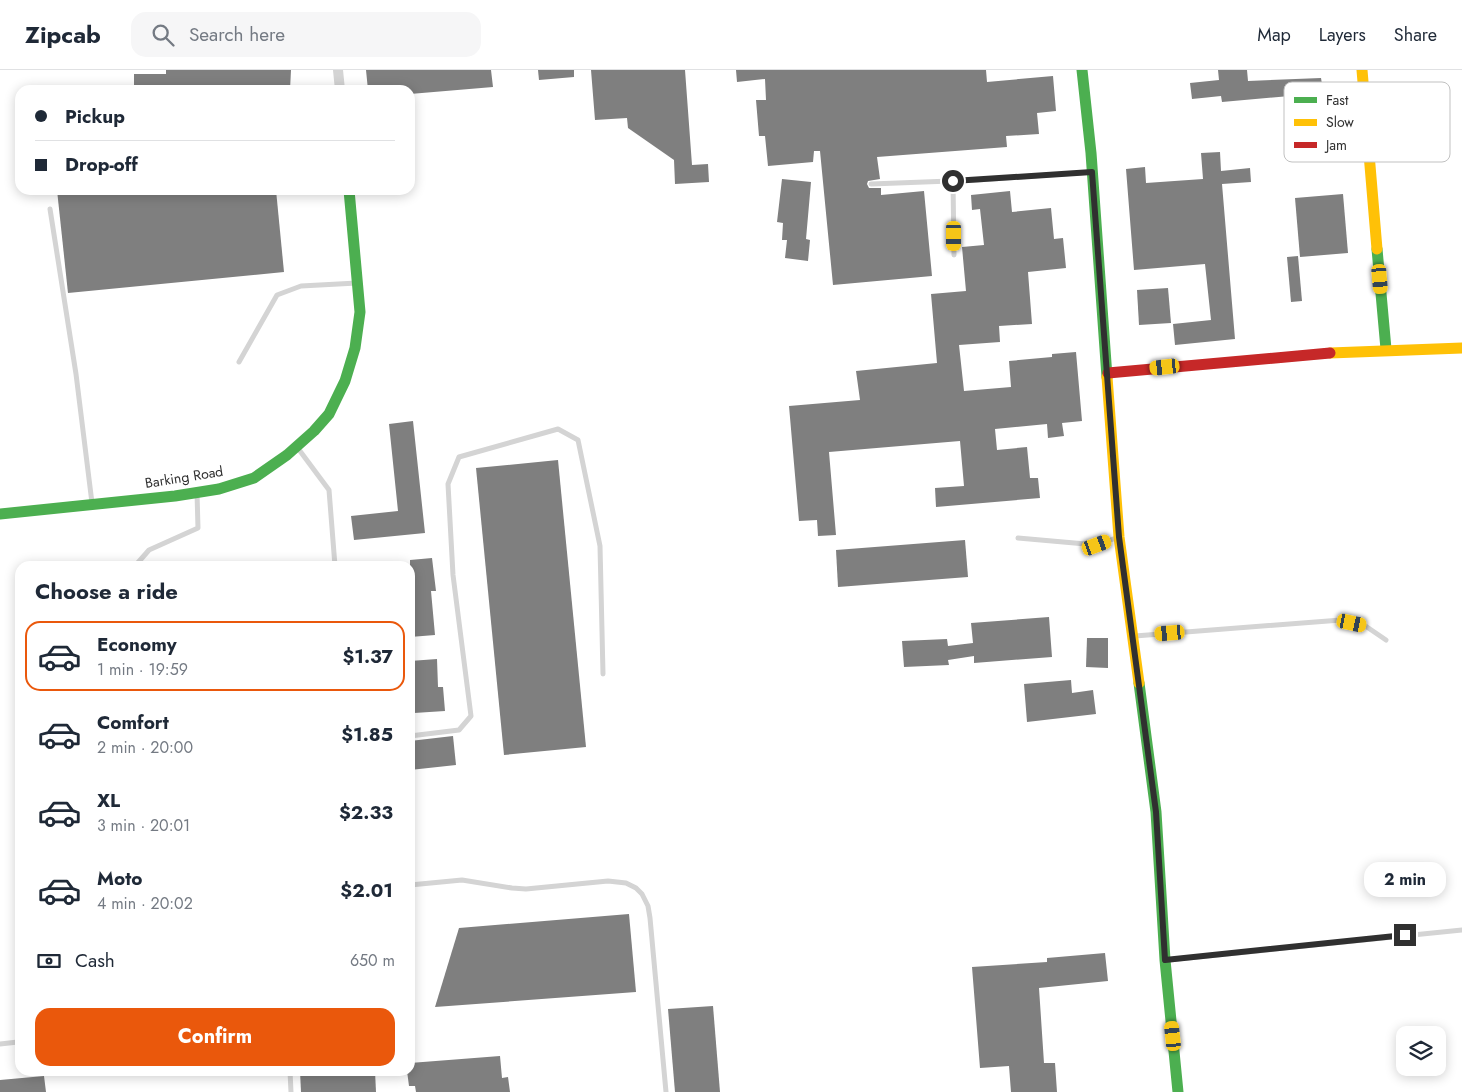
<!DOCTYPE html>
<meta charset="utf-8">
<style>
:root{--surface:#fff;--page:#f6f6f7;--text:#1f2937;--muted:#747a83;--line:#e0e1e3;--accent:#ea580c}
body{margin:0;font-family:Jost,sans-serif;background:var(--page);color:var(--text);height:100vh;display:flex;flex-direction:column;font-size:19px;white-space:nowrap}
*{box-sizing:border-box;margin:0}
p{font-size:16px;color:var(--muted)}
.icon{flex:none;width:28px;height:28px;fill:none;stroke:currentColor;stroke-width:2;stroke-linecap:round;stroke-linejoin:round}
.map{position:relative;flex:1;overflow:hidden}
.side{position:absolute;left:15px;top:491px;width:400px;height:515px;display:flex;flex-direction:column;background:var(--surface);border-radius:15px;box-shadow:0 2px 12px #0003}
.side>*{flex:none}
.top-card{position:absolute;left:15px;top:15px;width:400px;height:110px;border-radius:15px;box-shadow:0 2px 12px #0003;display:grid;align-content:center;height:110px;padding:0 20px;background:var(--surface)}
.tools{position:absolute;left:1396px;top:956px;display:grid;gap:10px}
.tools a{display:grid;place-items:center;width:50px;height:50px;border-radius:10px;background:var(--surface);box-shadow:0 2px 12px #0003;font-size:25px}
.end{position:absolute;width:22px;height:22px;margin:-11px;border:6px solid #303030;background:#fff;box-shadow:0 0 0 2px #fff}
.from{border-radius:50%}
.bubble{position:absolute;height:35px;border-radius:15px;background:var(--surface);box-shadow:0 2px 12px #0003;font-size:16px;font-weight:700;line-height:35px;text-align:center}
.car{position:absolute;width:15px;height:30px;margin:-15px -8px;border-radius:6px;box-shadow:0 0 4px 1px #0007;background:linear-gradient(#f5c518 24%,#345 0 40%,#f5c518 0 76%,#345 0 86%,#f5c518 0)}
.top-card b{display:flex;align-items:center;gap:18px;height:48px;font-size:19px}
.top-card b+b{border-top:1px solid var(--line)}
.top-card i{width:12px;height:12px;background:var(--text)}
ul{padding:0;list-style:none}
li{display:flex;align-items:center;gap:15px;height:70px;margin:0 10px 8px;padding:0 10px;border:2px solid transparent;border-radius:15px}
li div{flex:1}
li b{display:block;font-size:19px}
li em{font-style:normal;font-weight:700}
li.on{border-color:var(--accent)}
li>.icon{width:45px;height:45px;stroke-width:1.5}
h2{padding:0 20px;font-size:22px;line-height:60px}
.pay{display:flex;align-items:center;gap:12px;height:55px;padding:0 20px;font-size:19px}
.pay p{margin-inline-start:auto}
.action{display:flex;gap:10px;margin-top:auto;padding:10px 20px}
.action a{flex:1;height:58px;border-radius:15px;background:var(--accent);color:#fff;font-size:20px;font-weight:700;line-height:58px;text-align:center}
header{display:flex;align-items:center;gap:30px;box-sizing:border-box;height:70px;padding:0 25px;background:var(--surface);border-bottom:1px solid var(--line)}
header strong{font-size:24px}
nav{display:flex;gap:28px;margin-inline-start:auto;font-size:18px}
.search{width:350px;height:45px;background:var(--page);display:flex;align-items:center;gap:12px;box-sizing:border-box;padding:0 18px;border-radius:15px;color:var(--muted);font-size:19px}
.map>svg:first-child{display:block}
</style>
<header>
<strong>Zipcab</strong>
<div class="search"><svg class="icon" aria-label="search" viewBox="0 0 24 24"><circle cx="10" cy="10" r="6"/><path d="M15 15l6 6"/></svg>Search here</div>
<nav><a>Map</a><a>Layers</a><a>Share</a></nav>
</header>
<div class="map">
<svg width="1462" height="1022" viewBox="0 0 1462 1022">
<rect width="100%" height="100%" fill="#fff"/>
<g fill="#7f7f7f">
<polygon points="166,0 291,0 290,20 200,20 159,18 159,19 134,20 134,4 166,4"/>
<polygon points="366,0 491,0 493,17 410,24 410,20 368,20"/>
<polygon points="538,0 574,0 574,7 539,10"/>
<polygon points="591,0 685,0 692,95 708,94 709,112 675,114 674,90 628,58 627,48 595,50"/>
<polygon points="736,0 986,0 987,12 1053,6 1056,41 1037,43 1039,64 1006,66 1007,77 877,87 880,109 868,111 867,114 869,118 881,118 881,125 924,121 932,206 833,215 820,81 814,81 813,92 768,96 765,66 759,66 756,30 766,30 765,9 737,12"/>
<polygon points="1218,0 1247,0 1248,11 1321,8 1322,14 1334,13 1335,22 1222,32 1221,26 1192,29 1190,13 1219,10"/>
<polygon points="1220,82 1221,101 1250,98 1251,112 1222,114 1235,269 1175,275 1173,254 1211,250 1205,194 1134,200 1126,99 1145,97 1146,113 1203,109 1201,83"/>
<polygon points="782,109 811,112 806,169 810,170 808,191 785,188 787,170 782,170 783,153 777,152"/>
<polygon points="57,120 276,120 284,202 68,223"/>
<polygon points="1010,121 1012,142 1051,138 1054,169 1063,168 1066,198 1028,202 1032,254 999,256 1000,272 959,275 964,321 1011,317 1009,291 1052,287 1052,284 1076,282 1082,351 1062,353 1064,366 1048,368 1047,354 995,359 997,380 1027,377 1030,408 1038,408 1040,428 936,437 935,418 964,416 960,371 829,382 836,465 818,466 817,450 799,451 789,336 860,330 856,301 937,293 931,224 966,221 962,177 984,175 980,139 972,140 971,125"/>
<polygon points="1343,124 1348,183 1300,187 1295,128"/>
<polygon points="1298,186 1302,231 1291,232 1287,187"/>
<polygon points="1168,218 1171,253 1139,255 1137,220"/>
<polygon points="413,351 425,463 354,470 351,446 398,441 389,354"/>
<polygon points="558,390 586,677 504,685 476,398"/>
<polygon points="965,470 968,507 838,517 836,480"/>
<polygon points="432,488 436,521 431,521 435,565 410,567 410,490"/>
<polygon points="1049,547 1052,587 974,593 974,586 948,590 949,595 904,597 902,571 947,569 948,576 973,573 971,553"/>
<polygon points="1087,568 1108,568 1108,598 1086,597"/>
<polygon points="437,589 438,617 443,617 445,641 414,643 412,615 410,615 410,591"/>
<polygon points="1071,610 1072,623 1093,620 1096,644 1027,652 1024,614"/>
<polygon points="453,666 456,695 410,700 410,671"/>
<polygon points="629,844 636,922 435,937 459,858"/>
<polygon points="1105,883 1108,911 1039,918 1044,993 1055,993 1057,1022 1011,1022 1009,996 980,998 972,897 1047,892 1047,888"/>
<polygon points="713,936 720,1022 675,1022 668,939"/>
<polygon points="500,986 502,1008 508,1007 510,1022 416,1022 415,1016 409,1016 407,1001 410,1001 410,993"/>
<polygon points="300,1001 375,1001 376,1022 301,1022"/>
<polygon points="44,1006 46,1022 0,1022 0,1010"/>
</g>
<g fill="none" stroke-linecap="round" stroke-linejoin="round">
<g stroke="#d4d4d4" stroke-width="5">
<polyline points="953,111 954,185"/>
<polyline points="871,114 977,110 1092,102"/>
<polyline points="50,139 76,304 92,433"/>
<polyline points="239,292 277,225 301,216 357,213"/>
<polyline points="297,377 329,420 335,496"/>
<polyline points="1018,468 1097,475 1116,468"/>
<polyline points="135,496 149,480 198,458 197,423"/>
<polyline points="1135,566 1341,550 1364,555 1386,570"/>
<polyline points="410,666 459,660 471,646 453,505 448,414 459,387 558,359 578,370 600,476 603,604"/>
<polyline points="410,815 462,810 512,818 526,819 608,811 626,813 636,818 642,824 648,836 650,848 666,1022"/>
<polyline points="1168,890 1462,860"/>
<polyline points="0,974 18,972"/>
<polyline points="290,1001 291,1022"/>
</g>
<polyline stroke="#d4d4d4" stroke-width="10" points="338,0 340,20"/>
<g stroke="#4caf50" stroke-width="11">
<polyline points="1082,0 1091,83 1107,307"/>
<polyline points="1377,179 1386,279"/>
<polyline points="0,444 175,426 219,419 254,408 287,385 314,361 329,344 345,311 355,278 360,242 349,120"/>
<polyline points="1139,613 1156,742 1165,890 1178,1022"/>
</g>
<g stroke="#ffc107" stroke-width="11">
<polyline points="1362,0 1377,179"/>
<polyline points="1330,283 1462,278"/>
<polyline points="1107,307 1119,467 1139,613"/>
</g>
<polyline stroke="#c62828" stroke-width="11" points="1108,303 1330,283"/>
</g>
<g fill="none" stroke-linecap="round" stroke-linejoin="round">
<polyline stroke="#303030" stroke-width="6" points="953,111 1092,102 1119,467 1156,742 1165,890 1405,865"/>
</g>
<g text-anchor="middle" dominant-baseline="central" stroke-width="5" stroke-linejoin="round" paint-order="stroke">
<g font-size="14" fill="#303030" stroke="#fff">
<text transform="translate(184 407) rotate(-9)">Barking Road</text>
</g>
</g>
<rect x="1284" y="12" width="166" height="80" rx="8" fill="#fff" stroke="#c1c1c1" stroke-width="1"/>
<rect x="1294" y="27" width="23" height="6" fill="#4caf50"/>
<rect x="1294" y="49" width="23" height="7" fill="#ffc107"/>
<rect x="1294" y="72" width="23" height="6" fill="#c62828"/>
<g font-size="14" fill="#303030">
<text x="1326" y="35">Fast</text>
<text x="1326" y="57">Slow</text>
<text x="1326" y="80">Jam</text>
</g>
</svg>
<div class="tools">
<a><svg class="icon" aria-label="layers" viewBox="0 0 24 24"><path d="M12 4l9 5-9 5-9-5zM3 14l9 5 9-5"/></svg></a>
</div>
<i class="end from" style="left:953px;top:111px"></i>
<i class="end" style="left:1405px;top:865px"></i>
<div class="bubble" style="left:1364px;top:792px;width:82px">2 min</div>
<i class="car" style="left:954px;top:166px;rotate:180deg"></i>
<i class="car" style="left:1380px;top:209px;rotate:175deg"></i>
<i class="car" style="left:1165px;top:297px;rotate:264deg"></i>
<i class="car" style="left:1097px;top:475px;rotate:70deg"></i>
<i class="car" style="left:1352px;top:553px;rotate:102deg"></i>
<i class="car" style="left:1170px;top:563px;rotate:265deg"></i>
<i class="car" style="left:1173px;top:966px;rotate:354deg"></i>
<div class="top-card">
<b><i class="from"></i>Pickup</b>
<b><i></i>Drop-off</b>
</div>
<section class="side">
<h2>Choose a ride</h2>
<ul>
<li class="on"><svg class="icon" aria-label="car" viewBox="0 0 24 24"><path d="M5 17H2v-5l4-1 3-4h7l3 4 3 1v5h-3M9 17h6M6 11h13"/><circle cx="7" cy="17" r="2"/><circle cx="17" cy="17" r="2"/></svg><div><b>Economy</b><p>1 min · 19:59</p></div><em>$1.37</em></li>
<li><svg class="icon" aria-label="car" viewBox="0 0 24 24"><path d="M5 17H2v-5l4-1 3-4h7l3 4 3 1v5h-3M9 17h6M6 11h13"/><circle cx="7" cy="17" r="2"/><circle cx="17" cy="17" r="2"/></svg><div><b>Comfort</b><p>2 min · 20:00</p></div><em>$1.85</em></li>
<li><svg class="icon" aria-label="car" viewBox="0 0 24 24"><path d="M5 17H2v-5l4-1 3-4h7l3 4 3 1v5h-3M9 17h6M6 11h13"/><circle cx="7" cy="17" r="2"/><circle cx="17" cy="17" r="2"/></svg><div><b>XL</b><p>3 min · 20:01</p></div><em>$2.33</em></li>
<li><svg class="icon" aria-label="car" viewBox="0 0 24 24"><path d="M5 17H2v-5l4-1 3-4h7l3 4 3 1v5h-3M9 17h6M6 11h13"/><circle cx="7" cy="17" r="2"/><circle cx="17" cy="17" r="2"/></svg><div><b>Moto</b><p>4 min · 20:02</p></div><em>$2.01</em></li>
</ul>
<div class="pay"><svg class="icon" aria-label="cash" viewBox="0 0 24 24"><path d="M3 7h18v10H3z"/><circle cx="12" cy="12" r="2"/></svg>Cash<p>650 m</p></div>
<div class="action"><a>Confirm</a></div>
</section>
</div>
